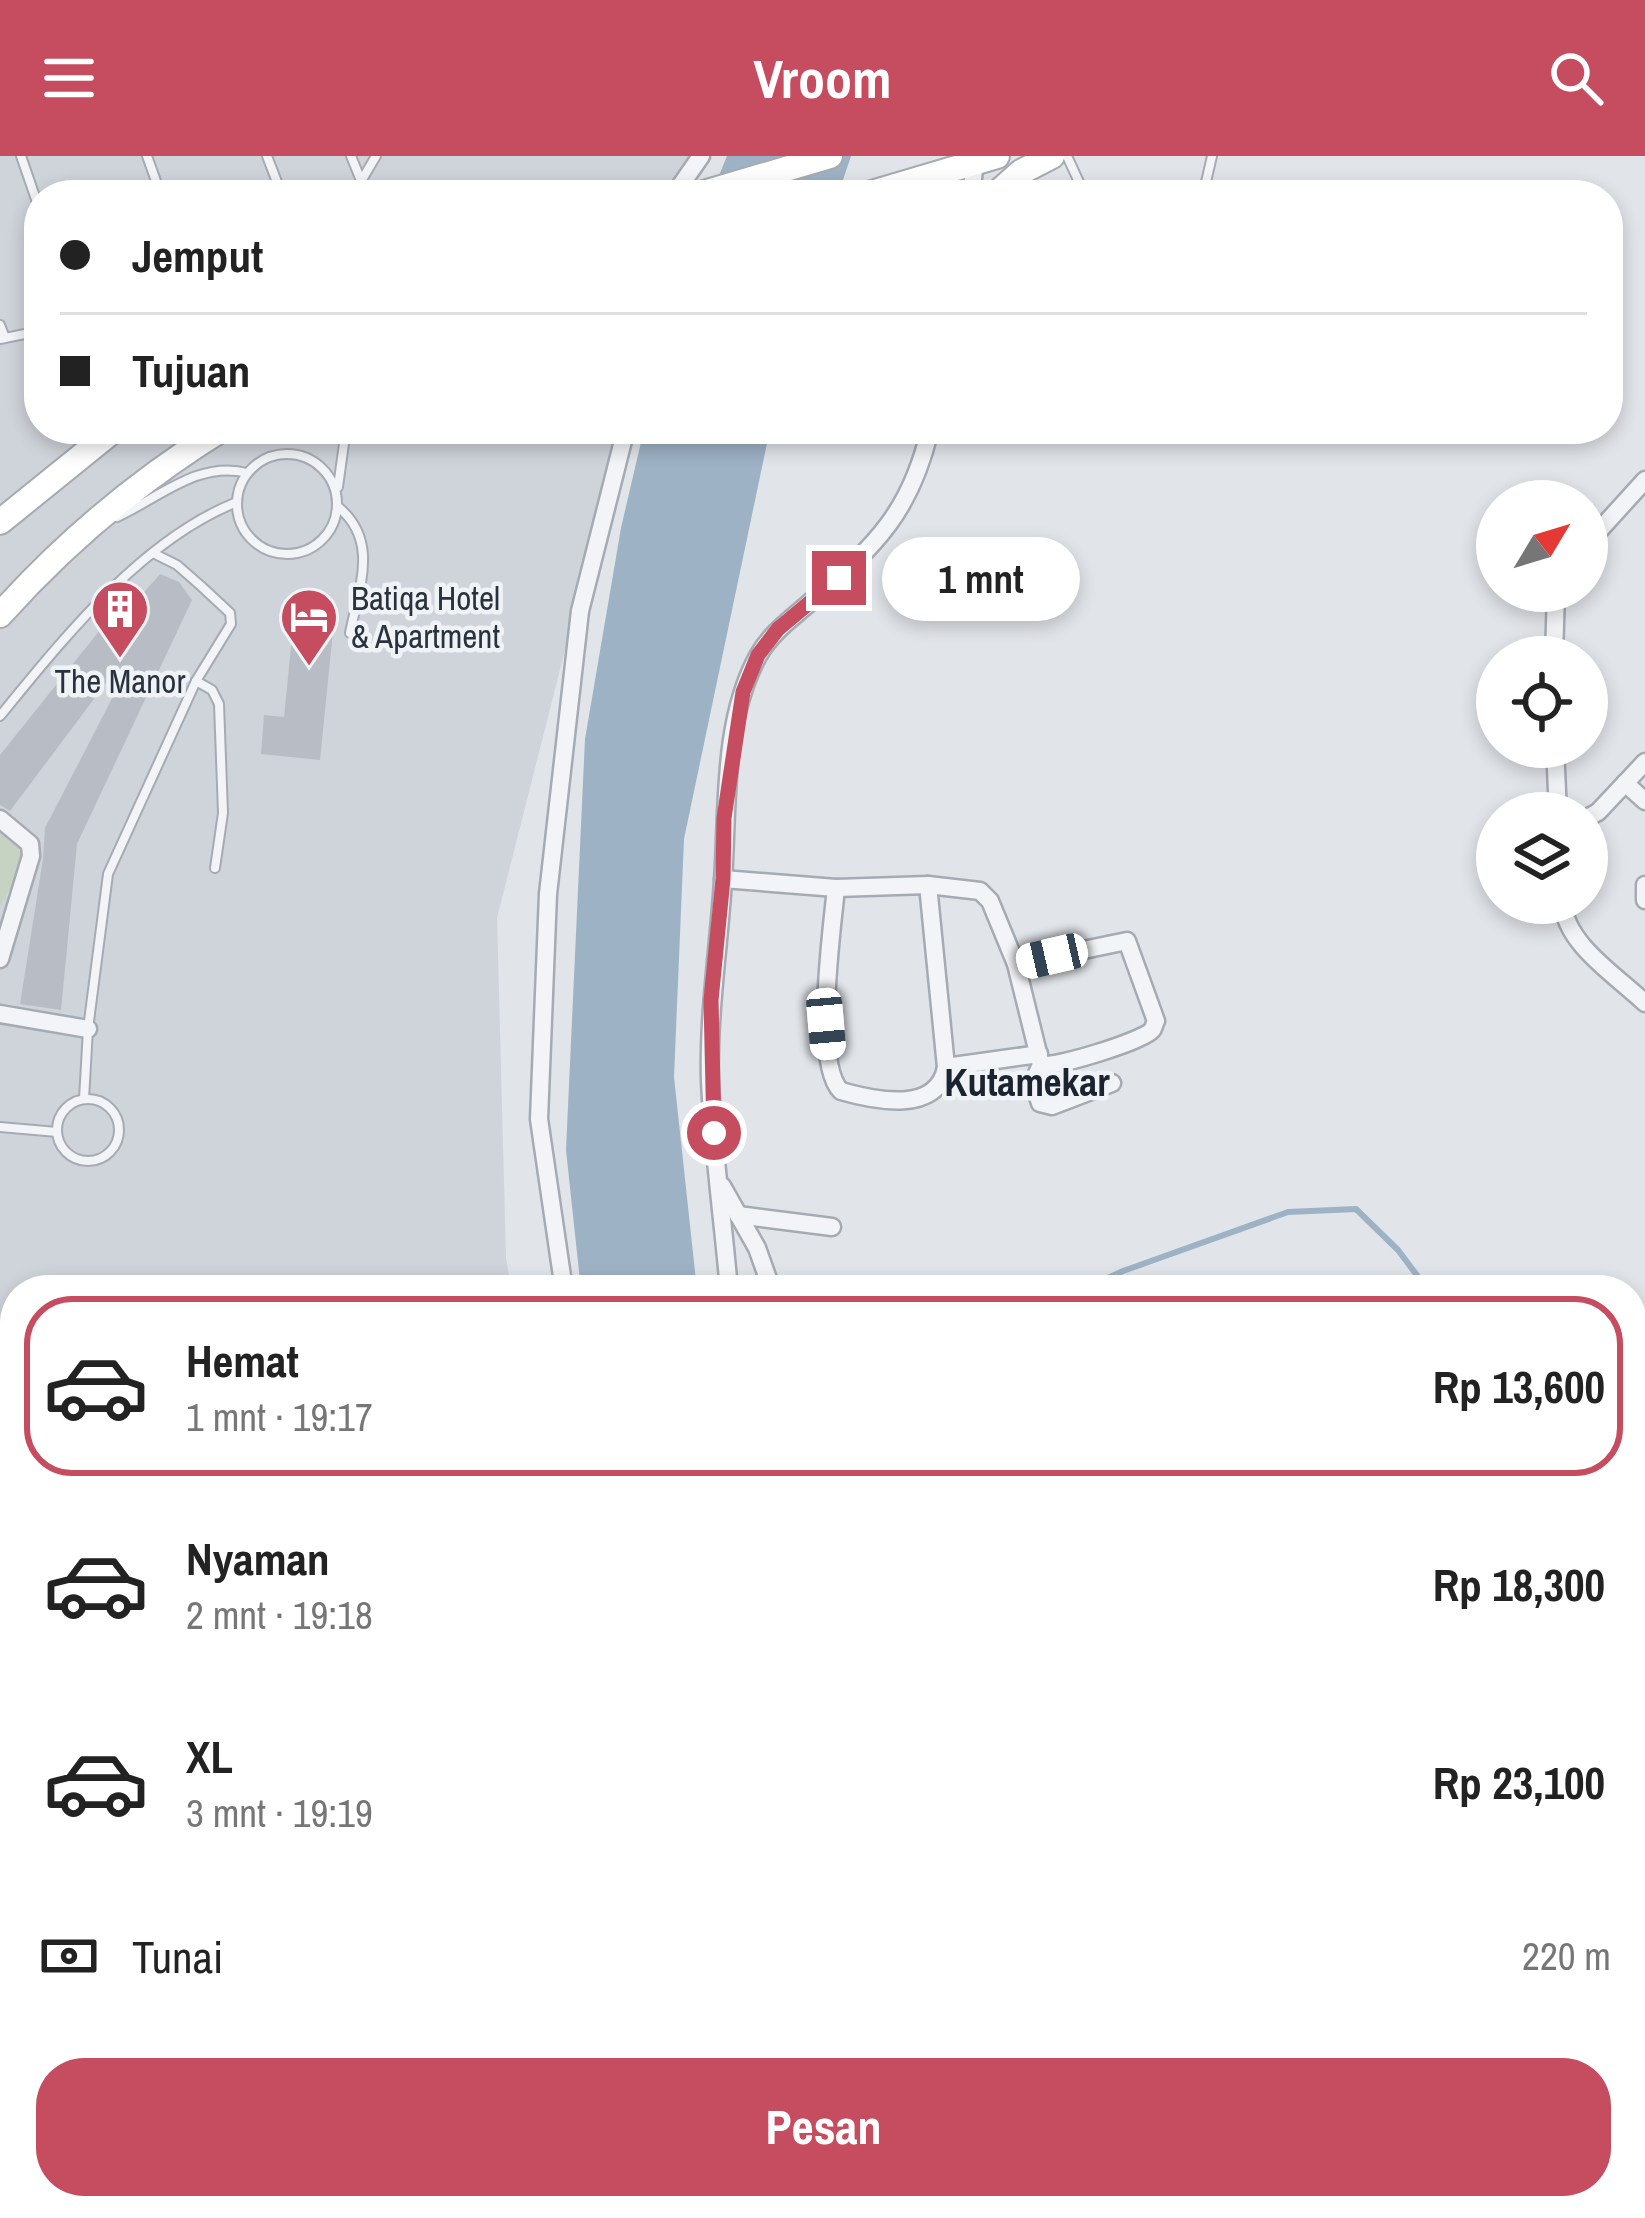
<!DOCTYPE html>
<html lang="id">
<meta charset="utf-8">
<style>
:root{--surface:#fff;--page:#f2f2f2;--text:#222;--muted:#767676;--line:#e0e0e0;--accent:#c64d5f}
body{margin:0;font-family:"Archivo Narrow",sans-serif;background:var(--page);color:var(--text);height:100vh;display:flex;flex-direction:column;font-size:45px;white-space:nowrap}
*{box-sizing:border-box;margin:0}
p{font-size:39px;color:var(--muted)}
.icon{flex:none;width:66px;height:66px;fill:none;stroke:currentColor;stroke-width:2;stroke-linecap:round;stroke-linejoin:round}
.map{position:relative;flex:1;overflow:hidden}
.drawer{position:absolute;left:0px;top:1119px;width:1647px;height:945px;display:flex;flex-direction:column;background:var(--surface);border-radius:48px 48px 0 0;box-shadow:0 6px 18px #0003}
.drawer>*{flex:none}
.top-card{position:absolute;left:24px;top:24px;width:1599px;height:264px;border-radius:48px;box-shadow:0 6px 18px #0003;display:grid;align-content:center;height:264px;padding:0 36px;background:var(--surface)}
.needle{width:78px;rotate:52deg}
.buttons{position:absolute;left:1476px;top:324px;display:grid;gap:24px}
.buttons a{display:grid;place-items:center;width:132px;height:132px;border-radius:50%;background:var(--surface);box-shadow:0 6px 18px #0003;font-size:60px}
.end{position:absolute;width:54px;height:54px;margin:-27px;border:15px solid #c64d5f;background:#fff;box-shadow:0 0 0 6px #fff}
.from{border-radius:50%}
.bubble{position:absolute;height:84px;border-radius:42px;background:var(--surface);box-shadow:0 6px 18px #0003;font-size:39px;font-weight:700;line-height:84px;text-align:center}
.car{position:absolute;width:36px;height:72px;margin:-36px -18px;border-radius:15px;box-shadow:0 0 9px 3px #0007;background:linear-gradient(#fff 24%,#345 0 40%,#fff 0 76%,#345 0 86%,#fff 0)}
.top-card b{display:flex;align-items:center;gap:42px;height:114px;font-size:45px}
.top-card b+b{border-top:3px solid var(--line)}
.top-card i{width:30px;height:30px;background:var(--text)}
ul{padding:21px 0 0;list-style:none}
li{display:flex;align-items:center;gap:36px;height:180px;margin:0 24px 18px;padding:0 12px;border:6px solid transparent;border-radius:48px}
li div{flex:1}
li b{display:block;font-size:45px}
li em{font-style:normal;font-weight:700}
li.on{border-color:var(--accent)}
li>.icon{width:108px;height:108px;stroke-width:1.5}
.pay{display:flex;align-items:center;gap:30px;height:132px;padding:0 36px;font-size:45px}
.pay p{margin-inline-start:auto}
.cta{display:flex;gap:24px;margin-top:auto;padding:24px 36px}
.cta a{flex:1;height:138px;border-radius:48px;background:var(--accent);color:#fff;font-size:48px;font-weight:700;line-height:138px;text-align:center}
header{display:flex;justify-content:space-between;align-items:center;height:156px;padding:0 36px;background:var(--accent);color:#fff;font-size:54px;font-weight:700}
.map>svg:first-child{display:block}
</style>
<header><svg class="icon" aria-label="menu" viewBox="0 0 24 24"><path d="M4 6h16M4 12h16M4 18h16"/></svg>Vroom<svg class="icon" aria-label="search" viewBox="0 0 24 24"><circle cx="10" cy="10" r="6"/><path d="M15 15l6 6"/></svg></header>
<div class="map">
<svg width="1645" height="2062" viewBox="0 0 1645 2062">
<rect width="100%" height="100%" fill="#e1e4e9"/>
<polygon fill="#cfd3da" points="0,0 699,0 686,39 39,39 39,273 621,273 497,762 506,1103 512,1134 15,1134 15,2049 764,2049 770,2062 0,2062"/>
<polygon fill="#c6d2c2" points="0,677 22,691 15,723 0,750"/>
<g fill="#9eb2c6">
<polygon points="727,0 851,0 838,39 711,39"/>
<polygon points="644,273 770,273 684,683 674,921 697,1134 581,1134 566,994 585,583 621,372"/>
<polygon points="0,1264 15,1266 15,1598 0,1594"/>
<polygon points="816,2049 939,2049 944,2062 820,2062"/>
</g>
<g fill="none" stroke-linecap="round" stroke-linejoin="round">
<g stroke="#9eb2c6" stroke-width="6">
<polyline points="1081,1134 1123,1115 1288,1056 1356,1053 1398,1094 1428,1134"/>
<polyline points="1632,1239 1645,1234"/>
</g>
</g>
<g fill="#b8bdc5">
<polygon points="160,418 179,426 192,444 77,688 61,854 20,848 43,703 45,672 119,529 109,523 10,655 0,649 0,599 100,474 126,457"/>
<polygon points="294,461 334,465 320,604 261,598 264,559 284,561"/>
</g>
<g fill="none" stroke-linecap="round" stroke-linejoin="round">
<defs>
<g id="lane">
<polyline points="21,0 39,52"/>
<polyline points="147,0 161,39"/>
<polyline points="267,0 282,39"/>
<polyline points="351,0 362,27"/>
<polyline points="1067,0 1085,39"/>
<polyline points="353,39 376,0"/>
<polyline points="1203,39 1212,0"/>
<polyline points="0,169 5,182"/>
<polyline points="0,183 39,175"/>
<circle cx="287" cy="348" r="50"/>
<polyline points="338,331 346,273"/>
<path d="M 337,350 C 380,384 359,431 350,477"/>
<path d="M 117,361 C 159,342 199,304 247,317"/>
<polyline points="196,525 212,534 219,548 223,657 215,712"/>
<path d="M 0,560 C 64,482 141,384 237,346"/>
<polyline points="84,943 88,873 108,718 196,525 231,468 230,457 201,430 177,409 155,398"/>
<circle cx="88" cy="974" r="31"/>
<polyline points="0,971 57,976"/>
<polyline points="1632,1714 1645,1679"/>
<polyline points="0,1806 15,1811"/>
<polyline points="414,2049 456,2062"/>
<polyline points="1156,2049 1160,2062"/>
<polyline points="258,2062 263,2049"/>
<polyline points="394,2062 398,2049"/>
<polyline points="1507,2062 1511,2049"/>
<polyline points="1630,2062 1645,2019"/>
</g>
<g id="street">
<polyline points="674,39 701,0"/>
<polyline points="971,39 975,6"/>
<polyline points="1587,388 1645,324"/>
<polyline points="1554,501 1556,435"/>
<polyline points="1555,591 1558,657"/>
<polyline points="1625,627 1645,645"/>
<polyline points="1587,662 1598,656 1645,606"/>
<polyline points="0,663 30,688 31,700 0,803"/>
<polyline points="723,723 836,732 928,729 980,735 990,745 1016,808 1041,909 1033,926 1040,947 1052,950 1112,927"/>
<polyline points="1645,729 1645,744"/>
<path d="M 836,732 C 832,773 813,908 841,935 C 876,945 938,958 946,911 L 928,729"/>
<path d="M 1563,747 C 1565,788 1617,820 1645,847"/>
<path d="M 1016,808 L 1127,785 L 1156,865 C 1154,868 1154,872 1152,874 C 1143,885 1055,912 1041,909"/>
<polyline points="0,858 88,873"/>
<polyline points="946,911 1039,898"/>
<polyline points="722,1030 757,1092 772,1134"/>
<polyline points="738,1059 832,1071"/>
<polyline points="564,1134 539,963 548,738 580,455 626,273"/>
<path d="M 729,1134 C 723,1064 713,994 710,925 C 708,857 719,791 723,724 C 728,652 722,566 758,500 C 772,475 794,461 815,442 C 877,388 911,355 930,273"/>
<polyline points="797,2049 802,2062"/>
<polyline points="980,2049 985,2062"/>
</g>
<g id="secondary">
<polyline points="697,39 830,0"/>
<polyline points="865,39 997,0"/>
<polyline points="995,39 1021,16 1052,0"/>
<polyline points="0,366 115,273"/>
<path d="M 0,459 C 66,385 138,325 222,273"/>
</g>
</defs>
<use href="#lane" stroke="#a6abb3" stroke-width="12"/>
<use href="#street" stroke="#a6abb3" stroke-width="21"/>
<use href="#secondary" stroke="#a6abb3" stroke-width="28"/>
<use href="#lane" stroke="#f3f4f7" stroke-width="8"/>
<use href="#street" stroke="#f3f4f7" stroke-width="16"/>
<use href="#secondary" stroke="#fff" stroke-width="24"/>
</g>
<g fill="none" stroke-linecap="round" stroke-linejoin="round">
<polyline stroke="#c64d5f" stroke-width="15" points="714,977 711,844 723,723 724,662 743,536 758,499 778,473 839,422"/>
</g>
<defs>
<symbol id="building-pin" viewBox="-11 -11 22 30"><path d="M0 17L-7.5 6A9.5 9.5 0 1 1 7.5 6Z" fill="#c64d5f" stroke="#f0f3f6"/><path d="M-4-6H4V6H1V3H-1V6H-4ZM-2.5-4.3h1.7v1.8h-1.7ZM.8-4.3h1.7v1.8H.8ZM-2.5-1h1.7V.8h-1.7ZM.8-1h1.7V.8H.8Z" fill="#fff"/></symbol>
<symbol id="hotel-pin" viewBox="-11 -11 22 30"><path d="M0 17L-7.5 6A9.5 9.5 0 1 1 7.5 6Z" fill="#c64d5f" stroke="#f0f3f6"/><path d="M-6-4.5h1.5V1H6V5H4.5V3h-9V5H-6ZM-4 0a1.8 1.8 0 1 1 3.6 0ZM.5 0V-2.5h3Q6-2.5 6 0Z" fill="#fff"/></symbol>
</defs>
<g fill-rule="evenodd">
<use href="#building-pin" x="87" y="420" width="66" height="90"/>
<use href="#hotel-pin" x="276" y="428" width="66" height="90"/>
</g>
<g text-anchor="middle" dominant-baseline="central" stroke-width="9" stroke-linejoin="round" paint-order="stroke">
<g font-size="33" fill="#2a323f" stroke="#f0f3f6" text-anchor="start">
<text x="351" y="442">Batiqa Hotel<tspan x="351" dy="38">&amp; Apartment</tspan></text>
<text x="120" y="525" text-anchor="middle">The Manor</text>
</g>
<g font-size="39" font-weight="bold" fill="#1c2330" stroke="#f0f3f6">
<text x="1027" y="926">Kutamekar</text>
</g>
</g>
</svg>
<div class="buttons">
<a><svg class="needle" viewBox="-14 -14 28 28"><path d="M0-13l5 13h-10z" fill="#e53935"/><path d="M0 13l5-13h-10z" fill="#767676"/></svg></a>
<a><svg class="icon" aria-label="locate" viewBox="0 0 24 24"><circle cx="12" cy="12" r="6"/><path d="M12 2v4M12 18v4M2 12h4M18 12h4"/></svg></a>
<a><svg class="icon" aria-label="layers" viewBox="0 0 24 24"><path d="M12 4l9 5-9 5-9-5zM3 14l9 5 9-5"/></svg></a>
</div>
<i class="end from" style="left:714px;top:977px"></i>
<i class="end" style="left:839px;top:422px"></i>
<div class="bubble" style="left:882px;top:381px;width:198px">1 mnt</div>
<i class="car" style="left:1052px;top:800px;rotate:257deg"></i>
<i class="car" style="left:826px;top:868px;rotate:175deg"></i>
<div class="top-card">
<b><i class="from"></i>Jemput</b>
<b><i></i>Tujuan</b>
</div>
<section class="drawer">
<ul>
<li class="on"><svg class="icon" aria-label="car" viewBox="0 0 24 24"><path d="M5 17H2v-5l4-1 3-4h7l3 4 3 1v5h-3M9 17h6M6 11h13"/><circle cx="7" cy="17" r="2"/><circle cx="17" cy="17" r="2"/></svg><div><b>Hemat</b><p>1 mnt · 19:17</p></div><em>Rp 13,600</em></li>
<li><svg class="icon" aria-label="car" viewBox="0 0 24 24"><path d="M5 17H2v-5l4-1 3-4h7l3 4 3 1v5h-3M9 17h6M6 11h13"/><circle cx="7" cy="17" r="2"/><circle cx="17" cy="17" r="2"/></svg><div><b>Nyaman</b><p>2 mnt · 19:18</p></div><em>Rp 18,300</em></li>
<li><svg class="icon" aria-label="car" viewBox="0 0 24 24"><path d="M5 17H2v-5l4-1 3-4h7l3 4 3 1v5h-3M9 17h6M6 11h13"/><circle cx="7" cy="17" r="2"/><circle cx="17" cy="17" r="2"/></svg><div><b>XL</b><p>3 mnt · 19:19</p></div><em>Rp 23,100</em></li>
</ul>
<div class="pay"><svg class="icon" aria-label="cash" viewBox="0 0 24 24"><path d="M3 7h18v10H3z"/><circle cx="12" cy="12" r="2"/></svg>Tunai<p>220 m</p></div>
<div class="cta"><a>Pesan</a></div>
</section>
</div>
